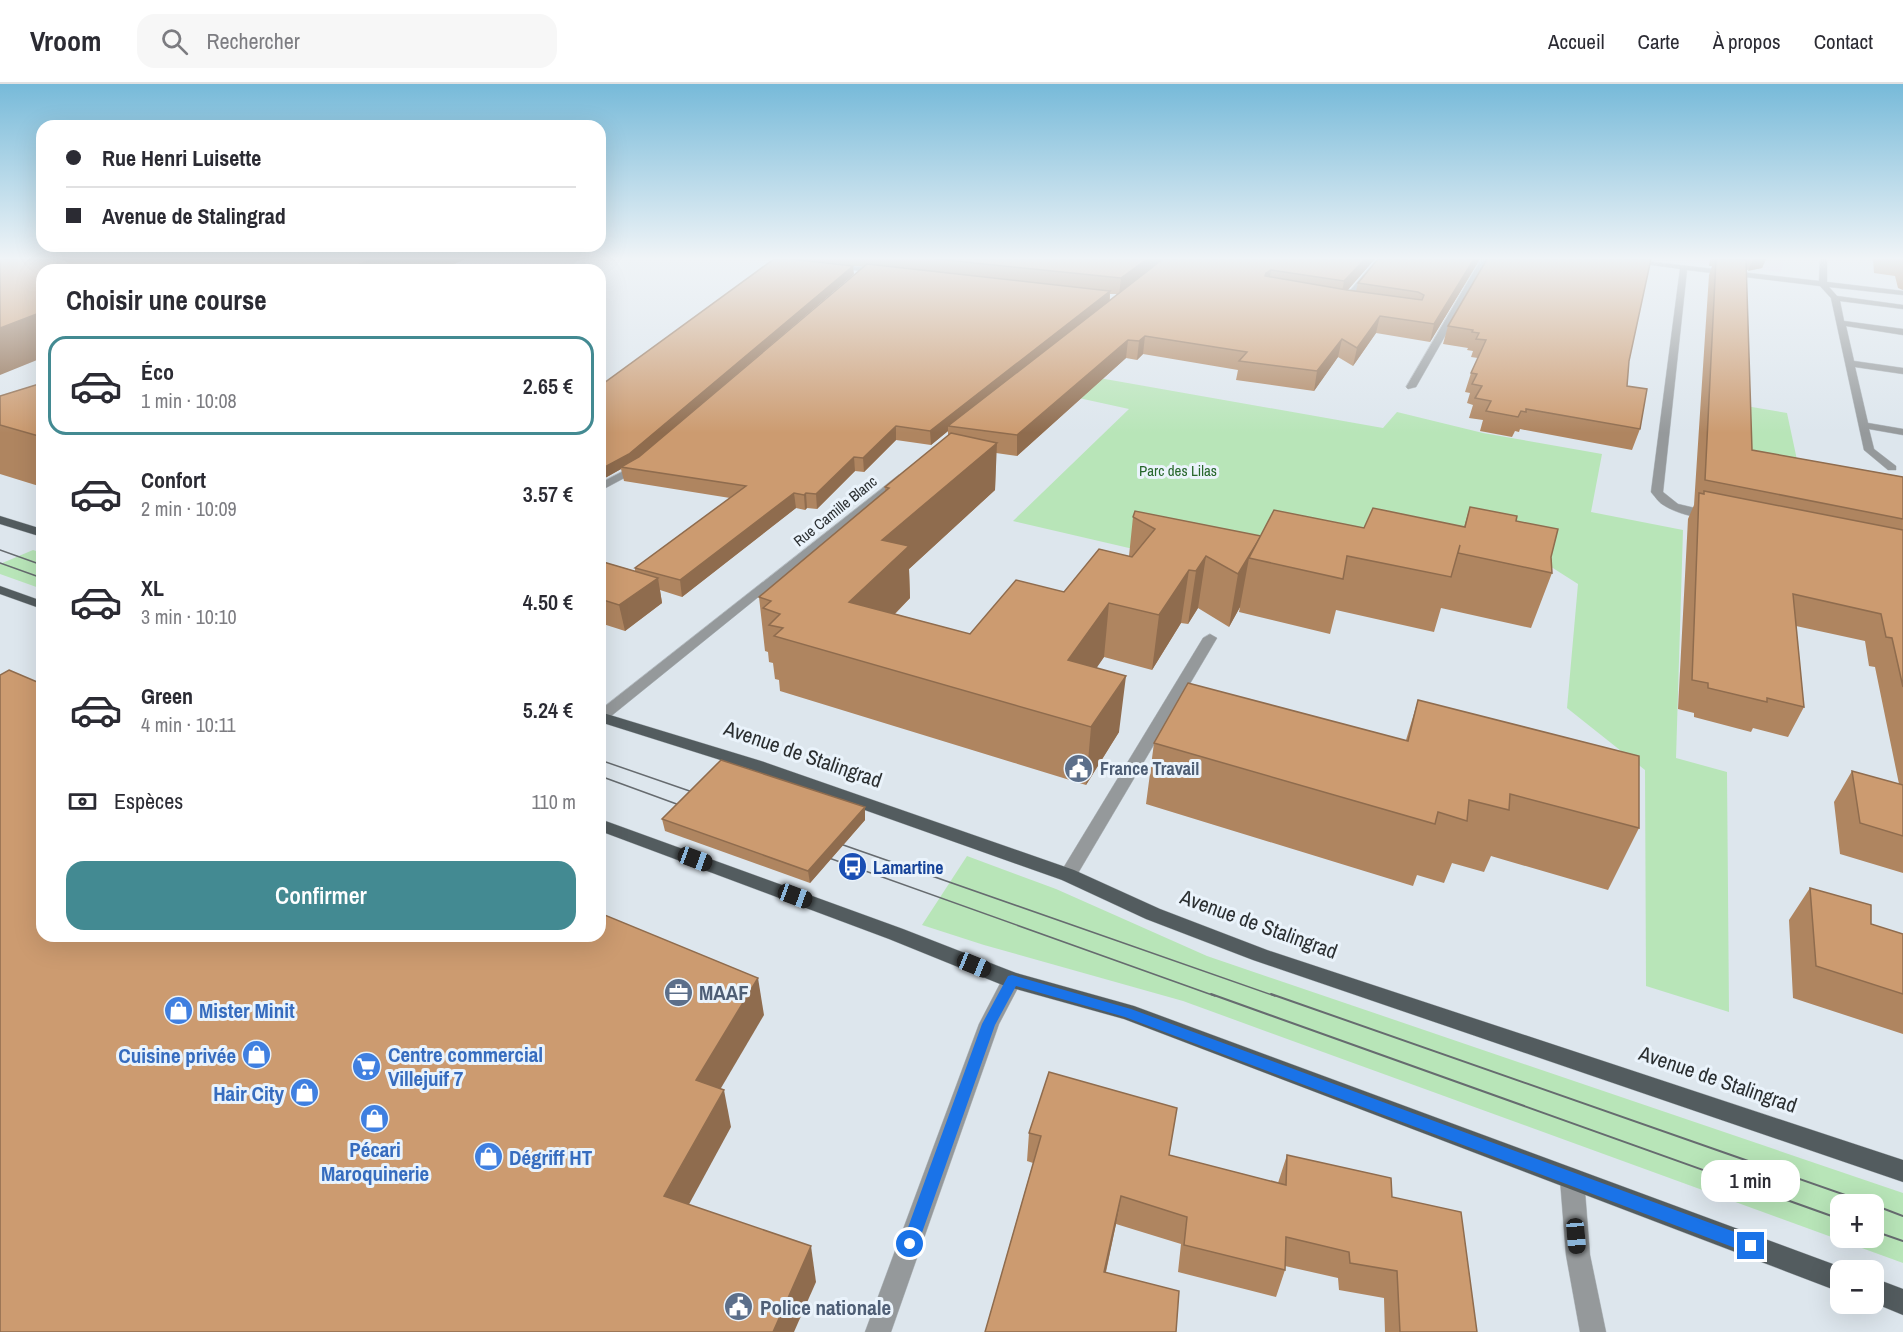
<!DOCTYPE html>
<html lang="fr">
<meta charset="utf-8">
<style>
:root{--surface:#fff;--page:#f7f7f7;--text:#2b2b33;--muted:#7c7c81;--line:#e1e1e2;--accent:#438a92}
body{margin:0;font-family:"Archivo Narrow",sans-serif;background:var(--page);color:var(--text);height:100vh;display:flex;flex-direction:column;font-size:22px;white-space:nowrap}
*{box-sizing:border-box;margin:0}
p{font-size:20px;color:var(--muted)}
.icon{flex:none;width:33px;height:33px;fill:none;stroke:currentColor;stroke-width:2;stroke-linecap:round;stroke-linejoin:round}
.map{position:relative;flex:1;overflow:hidden}
.panel{position:absolute;left:36px;top:180px;width:570px;height:678px;display:flex;flex-direction:column;background:var(--surface);border-radius:18px;box-shadow:0 6px 24px #0002}
.panel>*{flex:none}
.hud{position:absolute;left:36px;top:36px;width:570px;height:132px;border-radius:18px;box-shadow:0 6px 24px #0002;display:grid;align-content:center;height:132px;padding:0 30px;background:var(--surface)}
.tools{position:absolute;left:1830px;top:1110px;display:grid;gap:12px}
.tools a{display:grid;place-items:center;width:54px;height:54px;border-radius:12px;background:var(--surface);box-shadow:0 6px 24px #0002;font-size:30px}
.end{position:absolute;width:27px;height:27px;margin:-14px;border:8px solid #1a73e8;background:#fff;box-shadow:0 0 0 3px #fff}
.from{border-radius:50%}
.bubble{position:absolute;height:42px;border-radius:18px;background:var(--surface);box-shadow:0 6px 24px #0002;font-size:20px;font-weight:600;line-height:42px;text-align:center}
.car{position:absolute;width:18px;height:36px;margin:-18px -9px;border-radius:8px;box-shadow:0 0 4px 2px #0007;background:linear-gradient(#222 24%,#8ab4d8 0 40%,#222 0 76%,#8ab4d8 0 86%,#222 0)}
.hud b{display:flex;align-items:center;gap:21px;height:57px;font-size:22px}
.hud b+b{border-top:2px solid var(--line)}
.hud i{width:15px;height:15px;background:var(--text)}
ul{padding:0;list-style:none}
li{display:flex;align-items:center;gap:18px;height:99px;margin:0 12px 9px;padding:0 18px;border:3px solid transparent;border-radius:18px}
li div{flex:1}
li b{display:block;font-size:22px}
li em{font-style:normal;font-weight:600}
li.active{border-color:var(--accent)}
li>.icon{width:54px;height:54px;stroke-width:1.5}
h2{padding:0 30px;font-size:27px;line-height:72px}
.pay{display:flex;align-items:center;gap:15px;height:66px;padding:0 30px;font-size:22px}
.pay p{margin-inline-start:auto}
.cta{display:flex;gap:12px;margin-top:auto;padding:12px 30px}
.cta a{flex:1;height:69px;border-radius:18px;background:var(--accent);color:#fff;font-size:24px;font-weight:600;line-height:69px;text-align:center}
header{display:flex;align-items:center;gap:36px;box-sizing:border-box;height:84px;padding:0 30px;background:var(--surface);border-bottom:2px solid var(--line)}
header strong{font-size:28px}
nav{display:flex;gap:33px;margin-inline-start:auto;font-size:21px}
.search{width:420px;height:54px;background:var(--page);display:flex;align-items:center;gap:15px;box-sizing:border-box;padding:0 21px;border-radius:18px;color:var(--muted);font-size:22px}
.map>svg:first-child{display:block}
</style>
<header>
<strong>Vroom</strong>
<div class="search"><svg class="icon" aria-label="search" viewBox="0 0 24 24"><circle cx="10" cy="10" r="6"/><path d="M15 15l6 6"/></svg>Rechercher</div>
<nav><a>Accueil</a><a>Carte</a><a>À propos</a><a>Contact</a></nav>
</header>
<div class="map">
<svg width="1903" height="1248" viewBox="0 0 1903 1248">
<rect width="100%" height="100%" fill="#dde6ed"/>
<g fill="#e1d6ea">
<polygon points="429,175 562,175 537,186"/>
<polygon points="1666,175 1784,175 1781,188"/>
</g>
<g fill="#b8e5b8" fill-rule="evenodd">
<polygon points="1054,286 1383,344 1397,328 1483,349 1602,370 1591,428 1683,446 1676,674 1727,688 1729,928 1646,902 1645,686 1567,624 1578,500 1545,479 1268,462 1129,464 1013,437 1129,325 1033,304"/>
<polygon points="1740,321 1787,329 1797,376 1753,418"/>
<polygon points="33,466 42,469 42,505 0,490 0,480"/>
<path d="M 967,772 L 1056,805 L 1207,872 L 1903,1109 L 1903,1179 L 1183,917 L 984,861 L 922,841 ZM 1840,1120 L 1874,1120 L 1874,1154 L 1840,1154 Z"/>
</g>
<g fill="none" stroke-linecap="round" stroke-linejoin="round">
<defs>
<polygon id="pedestrian" points="1210,550 1217,554 1074,796 1068,797 1062,796 1059,791 1062,786 1203,554"/>
<g id="minor">
<polygon points="1377,175 1385,175 1347,221 1341,221 1341,217"/>
<polygon points="1481,175 1489,175 1416,303 1408,305 1406,303"/>
<path d="M 1607,175 L 1627,175 L 1819,197 L 1820,175 L 1827,175 L 1827,198 L 1903,207 L 1903,211 L 1829,203 L 1837,212 L 1903,221 L 1903,225 L 1840,217 L 1844,237 L 1903,245 L 1903,251 L 1846,242 L 1854,277 L 1903,284 L 1903,290 L 1855,283 L 1868,339 L 1903,345 L 1903,351 L 1869,345 L 1874,365 L 1896,382 L 1896,386 L 1888,386 L 1864,366 L 1831,214 L 1820,202 L 1687,186 L 1663,408 L 1678,420 L 1716,429 L 1718,431 C 1707,439 1676,429 1665,422 C 1659,419 1656,414 1651,408 L 1680,185 Z"/>
<polygon points="830,180 881,185 885,187 881,189 833,184"/>
<polygon points="639,379 643,380 643,384 600,407 600,399"/>
<polygon points="899,391 904,394 903,396 605,637 600,639 600,626"/>
<polygon points="1012,888 1019,890 1022,896 999,940 891,1248 865,1248 979,940 1005,890"/>
<polygon points="1572,1084 1580,1087 1584,1095 1590,1171 1606,1248 1580,1248 1566,1171 1560,1095 1564,1087"/>
</g>
<g id="primary">
<polygon points="0,432 42,445 42,453 0,440"/>
<polygon points="0,502 42,517 42,525 0,510"/>
<polygon points="600,628 761,677 1074,786 1160,825 1267,866 1903,1076 1903,1098 1253,876 1146,835 1062,796 749,685 600,638"/>
<polygon points="600,735 903,845 1016,889 1134,922 1849,1186 1840,1186 1840,1208 1124,935 1005,902 889,855 600,747"/>
<polygon points="1874,1194 1903,1205 1903,1231 1874,1219"/>
</g>
</defs>
<use href="#pedestrian" stroke="#b9c1c7" stroke-width="1"/>
<use href="#minor" stroke="#b9c1c7" stroke-width="1"/>
<use href="#primary" stroke="#b9c1c7" stroke-width="1"/>
<use href="#pedestrian" fill="#95999b" fill-rule="evenodd"/>
<use href="#minor" fill="#95999b" fill-rule="evenodd"/>
<use href="#primary" fill="#535c5f" fill-rule="evenodd"/>
<g stroke="#666b6f" stroke-width="1.5">
<polyline points="0,466 42,481"/>
<polyline points="0,479 42,494"/>
<polyline points="600,676 704,712"/>
<polyline points="600,692 693,726"/>
<polyline points="829,756 1275,912"/>
<polyline points="815,769 1215,912"/>
</g>
<g stroke="#666b6f" stroke-width="2">
<polyline points="1211,910 1840,1135"/>
<polyline points="1271,910 1871,1120"/>
<polyline points="1874,1121 1903,1132"/>
<polyline points="1874,1147 1903,1157"/>
</g>
</g>
<g fill="#af8560" fill-rule="evenodd">
<path d="M 774,175 L 1375,175 L 1347,206 L 1356,207 L 1358,199 L 1480,175 L 1430,258 L 1376,249 L 1353,282 L 1338,273 L 1314,307 L 1236,296 L 1238,286 L 1143,270 L 1137,276 L 1126,274 L 1017,372 L 996,369 L 995,406 L 909,485 L 910,514 L 895,530 L 970,550 L 1064,508 L 1129,472 L 1133,433 L 1260,452 L 1364,444 L 1464,443 L 1470,423 L 1516,437 L 1551,473 L 1552,489 L 1531,544 L 1441,524 L 1434,548 L 1336,526 L 1330,550 L 1239,528 L 1240,523 L 1229,543 L 1198,524 L 1188,540 L 1181,539 L 1152,586 L 1104,573 L 1096,584 L 1119,648 L 1086,701 L 780,607 L 779,596 L 775,595 L 773,579 L 769,578 L 768,568 L 765,567 L 759,513 L 885,407 L 885,403 L 948,352 L 948,347 L 931,361 L 896,356 L 864,388 L 855,387 L 817,425 L 807,424 L 805,426 L 796,424 L 682,513 L 660,506 L 662,519 L 625,547 L 600,539 L 600,477 L 635,487 L 635,484 L 730,414 L 624,397 L 621,385 L 605,394 L 600,393 L 600,302 ZM 804,176 L 864,183 L 639,373 L 854,190 ZM 1110,210 L 1117,210 L 1110,216 Z"/>
<polygon points="1487,175 1629,277 1627,302 1640,345 1632,366 1520,345 1519,348 1515,347 1512,353 1480,347 1483,336 1469,334 1473,321 1467,319 1470,309 1465,308 1471,289 1478,274 1471,273 1473,267 1467,266 1468,264 1443,260 1448,242"/>
<polygon points="1710,175 1766,175 1762,184 1746,186 1752,366 1903,393 1903,789 1840,770 1834,718 1852,687 1899,700 1875,583 1869,582 1865,557 1796,542 1804,623 1788,653 1753,644 1751,648 1694,633 1694,629 1678,625 1688,435 1694,421 1709,191 1712,182 1709,182"/>
<polygon points="1873,175 1903,175 1903,206 1898,204 1895,192 1874,189"/>
<polygon points="42,299 42,403 0,390 0,312"/>
<polygon points="1418,616 1639,744 1608,806 1491,772 1484,788 1452,779 1444,799 1417,791 1413,802 1146,720 1154,659 1406,656"/>
<polygon points="865,723 865,736 810,799 665,747 662,735"/>
<polygon points="1810,804 1871,840 1903,850 1903,950 1793,914 1789,836"/>
<polygon points="1029,1049 1169,1071 1278,1099 1287,1071 1392,1113 1477,1248 1385,1248 1384,1214 1339,1206 1338,1194 1285,1182 1285,1186 1276,1213 1178,1188 1181,1160 1116,1140 1106,1188 985,1248 1033,1079 1027,1077"/>
</g>
<g fill="#8f6c4e">
<polygon points="373,175 466,175 440,186 344,186"/>
<polygon points="1147,175 1166,175 1119,211 1121,194"/>
<polygon points="1365,175 1375,175 1341,214 1344,197"/>
<polygon points="1474,175 1480,175 1430,258 1434,240"/>
<polygon points="1753,175 1766,175 1762,184 1748,187"/>
<polygon points="853,182 854,190 631,380 621,383 621,385 605,394 603,384"/>
<polygon points="1271,186 1268,203 1265,192 1266,189"/>
<polygon points="1110,207 1109,219 948,342 948,347 931,361 930,347"/>
<polygon points="42,228 42,274 0,291 0,244"/>
<polygon points="1380,232 1376,249 1353,282 1357,264"/>
<polygon points="1145,252 1143,270 1137,276 1139,257"/>
<polygon points="1342,255 1338,273 1314,307 1317,287"/>
<polygon points="1128,256 1126,274 1017,372 1017,351"/>
<polygon points="896,342 896,356 864,388 863,374"/>
<polygon points="997,359 995,406 909,485 910,514 853,572 849,518 882,456"/>
<polygon points="854,373 855,387 817,425 816,410"/>
<polygon points="794,409 796,424 682,513 680,496"/>
<polygon points="806,409 807,424 805,426 804,411"/>
<polygon points="1261,452 1249,474 1240,523 1229,543 1238,490"/>
<polygon points="1206,472 1198,524 1188,540 1196,487"/>
<polygon points="1189,486 1181,539 1152,586 1159,531"/>
<polygon points="658,494 662,519 625,547 619,521"/>
<polygon points="1109,519 1104,573 1064,632 1068,576"/>
<polygon points="1126,592 1119,648 1086,701 1091,643"/>
<polygon points="865,723 865,736 810,799 808,787"/>
<polygon points="758,894 764,931 704,1033 696,996"/>
<polygon points="724,1006 731,1043 674,1148 664,1112"/>
<polygon points="1121,1112 1116,1140 1100,1214 1104,1188"/>
<polygon points="811,1162 816,1198 794,1248 773,1248"/>
</g>
<g fill="#cc9b70" stroke="#8f6c4e" stroke-width="1.5">
<polygon points="0,175 373,175 344,186 42,186 42,228 0,244"/>
<polygon points="774,175 791,175 853,182 629,370 603,384 600,384 600,302"/>
<polygon points="936,175 1147,175 1121,194"/>
<polygon points="1163,175 1365,175 1344,197 1271,186 1266,189 1265,192 1347,206 1422,216 1424,211 1418,208 1358,199 1378,175 1474,175 1434,240 1380,232 1357,264 1342,255 1317,287 1239,277 1247,268 1145,252 1139,257 1128,256 1017,351 948,342"/>
<polygon points="1487,175 1651,175 1629,277 1627,302 1647,305 1640,345 1526,325 1526,328 1521,327 1518,333 1486,327 1491,317 1475,314 1482,302 1472,300 1477,290 1471,289 1486,256 1476,255 1479,249 1472,248 1473,246 1448,242"/>
<polygon points="1716,175 1735,175 1746,176 1752,366 1903,393 1903,435 1705,396"/>
<polygon points="867,180 1110,207 930,347 896,342 863,374 854,373 816,410 806,409 804,411 794,409 680,496 635,484 746,402 621,383 639,373"/>
<polygon points="42,299 42,353 0,341 0,312"/>
<polygon points="951,349 997,359 882,456 909,462 849,518 970,550 1016,496 1064,508 1099,465 1132,473 1155,445 1133,433 1135,427 1261,452 1238,490 1206,472 1196,487 1189,486 1159,531 1109,519 1068,576 1126,592 1091,643 774,552 783,544 769,541 780,530 763,524 771,517 759,513 889,404 885,403"/>
<polygon points="1704,407 1903,446 1903,603 1892,554 1886,553 1881,530 1793,510 1804,623 1767,614 1767,618 1708,604 1708,599 1692,596 1699,409 1704,410"/>
<polygon points="1470,423 1517,432 1516,437 1558,445 1551,473 1552,489 1458,469 1460,461 1451,493 1347,472 1343,495 1249,474 1274,426 1364,444 1373,424 1465,443"/>
<polygon points="600,477 658,494 619,521 600,515"/>
<polygon points="9,586 42,600 42,852 600,852 600,829 758,894 696,996 724,1006 664,1112 811,1162 773,1248 0,1248 0,591"/>
<polygon points="1188,599 1408,657 1418,616 1639,672 1639,744 1510,710 1509,726 1469,716 1467,737 1438,728 1435,740 1154,659"/>
<polygon points="721,676 865,723 808,787 662,735"/>
<polygon points="1852,687 1903,701 1903,752 1860,739"/>
<polygon points="1810,804 1871,821 1871,840 1903,850 1903,910 1816,882"/>
<polygon points="1049,988 1177,1024 1169,1071 1286,1101 1287,1071 1391,1094 1392,1113 1461,1128 1477,1248 1400,1248 1397,1187 1350,1179 1349,1168 1286,1153 1285,1186 1184,1161 1187,1133 1121,1112 1104,1188 1179,1207 1176,1248 985,1248 1041,1052 1029,1049"/>
</g>
<linearGradient id="sky" x2="0" y2="1"><stop stop-color="#77bad9"/><stop offset="0.5" stop-color="#f0f4f7"/><stop offset="1" stop-color="#f0f4f7" stop-opacity="0"/></linearGradient>
<rect width="1903" height="349" fill="url(#sky)"/>
<polygon fill="#1a73e8" points="1012,891 1131,925 1751,1154 1757,1156 1759,1162 1757,1167 1751,1170 1125,933 1016,902 995,941 918,1160 915,1165 910,1168 904,1165 902,1160 982,940 1008,892"/>
<defs>
<symbol id="civic-disc" viewBox="-11 -11 22 22"><circle r="9.5" fill="#5c6f8a" stroke="#eaf3fb"/><path d="M-.6-6.5H3V-4.5H.6V-3L4-1V1h2V6H-6V1h2V-1L-.6-3ZM-1.2 2.5V6h2.4V2.5Z" fill="#fff"/></symbol>
<symbol id="bus-disc" viewBox="-11 -11 22 22"><circle r="9.5" fill="#1a4fb4" stroke="#eaf3fb"/><path d="M-5-6H5V4H4V6H2V4H-2V6H-4V4H-5ZM-3.5-4V0h7V-4ZM-3.5 1.2v1.5H-2V1.2ZM2 1.2v1.5H3.5V1.2Z" fill="#fff"/></symbol>
<symbol id="office-disc" viewBox="-11 -11 22 22"><circle r="9.5" fill="#5c6f8a" stroke="#eaf3fb"/><path d="M-6-3h4V-5.5h4V-3h4V5H-6ZM-1-4.5V-3h2v-1.5ZM-6 0V1H6V0Z" fill="#fff"/></symbol>
<symbol id="shop-disc" viewBox="-11 -11 22 22"><circle r="9.5" fill="#3f7fe0" stroke="#eaf3fb"/><path d="M-5-2.5h2.3a2.7 3.5 0 0 1 5.4 0H5L5.5 6h-11ZM-1.5-2.5h3a1.5 2.3 0 0 0-3 0Z" fill="#fff"/></symbol>
<symbol id="supermarket-disc" viewBox="-11 -11 22 22"><circle r="9.5" fill="#3f7fe0" stroke="#eaf3fb"/><path d="M-6-5.5h2.5l.6 2H6L4.5 2H-2.5L-4.4-4H-6ZM-1.5 3.2a1.3 1.3 0 1 0 .1 0ZM3 3.2a1.3 1.3 0 1 0 .1 0Z" fill="#fff"/></symbol>
</defs>
<g fill-rule="evenodd">
<use href="#civic-disc" x="1062" y="668" width="33" height="33"/>
<use href="#bus-disc" x="836" y="766" width="33" height="33"/>
<use href="#office-disc" x="662" y="892" width="33" height="33"/>
<use href="#shop-disc" x="162" y="910" width="33" height="33"/>
<use href="#shop-disc" x="240" y="954" width="33" height="33"/>
<use href="#supermarket-disc" x="350" y="966" width="33" height="33"/>
<use href="#shop-disc" x="288" y="992" width="33" height="33"/>
<use href="#shop-disc" x="358" y="1018" width="33" height="33"/>
<use href="#shop-disc" x="472" y="1056" width="33" height="33"/>
<use href="#civic-disc" x="722" y="1206" width="33" height="33"/>
</g>
<g text-anchor="middle" dominant-baseline="central" stroke-width="6" stroke-linejoin="round" paint-order="stroke">
<g font-size="15" fill="#28672c" stroke="#eaf3fb">
<text x="1178" y="386">Parc des Lilas</text>
</g>
<g font-size="15" fill="#2b2f31" stroke="#eaf3fb">
<text transform="translate(835 427) rotate(-39)">Rue Camille Blanc</text>
</g>
<g font-size="18" font-weight="bold" fill="#4e5e75" stroke="#eaf3fb" text-anchor="start">
<text x="1100" y="684">France Travail</text>
</g>
<g font-size="18" font-weight="bold" fill="#164399" stroke="#eaf3fb" text-anchor="start">
<text x="873" y="783">Lamartine</text>
</g>
<g font-size="21" fill="#2b2f31" stroke="#eaf3fb">
<text transform="translate(803 670) rotate(19)">Avenue de Stalingrad</text>
<text transform="translate(1259 840) rotate(20)">Avenue de Stalingrad</text>
<text transform="translate(1718 995) rotate(19)">Avenue de Stalingrad</text>
</g>
<g font-size="21" font-weight="bold" fill="#4e5e75" stroke="#eaf3fb" text-anchor="start">
<text x="699" y="908">MAAF</text>
<text x="760" y="1223">Police nationale</text>
</g>
<g font-size="21" font-weight="bold" fill="#366cbe" stroke="#eaf3fb" text-anchor="start">
<text x="199" y="926">Mister Minit</text>
<text x="388" y="970">Centre commercial<tspan x="388" dy="24">Villejuif 7</tspan></text>
<text x="236" y="971" text-anchor="end">Cuisine privée</text>
<text x="284" y="1009" text-anchor="end">Hair City</text>
<text x="375" y="1065" text-anchor="middle">Pécari<tspan x="375" dy="24">Maroquinerie</tspan></text>
<text x="509" y="1073">Dégriff HT</text>
</g>
</g>
</svg>
<div class="tools">
<a>+</a>
<a>−</a>
</div>
<i class="end from" style="left:910px;top:1160px"></i>
<i class="end" style="left:1751px;top:1162px"></i>
<div class="bubble" style="left:1701px;top:1076px;width:99px">1 min</div>
<i class="car" style="left:695px;top:775px;rotate:110deg"></i>
<i class="car" style="left:795px;top:812px;rotate:110deg"></i>
<i class="car" style="left:974px;top:881px;rotate:112deg"></i>
<i class="car" style="left:1576px;top:1152px;rotate:175deg"></i>
<div class="hud">
<b><i class="from"></i>Rue Henri Luisette</b>
<b><i></i>Avenue de Stalingrad</b>
</div>
<section class="panel">
<h2>Choisir une course</h2>
<ul>
<li class="active"><svg class="icon" aria-label="car" viewBox="0 0 24 24"><path d="M5 17H2v-5l4-1 3-4h7l3 4 3 1v5h-3M9 17h6M6 11h13"/><circle cx="7" cy="17" r="2"/><circle cx="17" cy="17" r="2"/></svg><div><b>Éco</b><p>1 min · 10:08</p></div><em>2.65 €</em></li>
<li><svg class="icon" aria-label="car" viewBox="0 0 24 24"><path d="M5 17H2v-5l4-1 3-4h7l3 4 3 1v5h-3M9 17h6M6 11h13"/><circle cx="7" cy="17" r="2"/><circle cx="17" cy="17" r="2"/></svg><div><b>Confort</b><p>2 min · 10:09</p></div><em>3.57 €</em></li>
<li><svg class="icon" aria-label="car" viewBox="0 0 24 24"><path d="M5 17H2v-5l4-1 3-4h7l3 4 3 1v5h-3M9 17h6M6 11h13"/><circle cx="7" cy="17" r="2"/><circle cx="17" cy="17" r="2"/></svg><div><b>XL</b><p>3 min · 10:10</p></div><em>4.50 €</em></li>
<li><svg class="icon" aria-label="car" viewBox="0 0 24 24"><path d="M5 17H2v-5l4-1 3-4h7l3 4 3 1v5h-3M9 17h6M6 11h13"/><circle cx="7" cy="17" r="2"/><circle cx="17" cy="17" r="2"/></svg><div><b>Green</b><p>4 min · 10:11</p></div><em>5.24 €</em></li>
</ul>
<div class="pay"><svg class="icon" aria-label="cash" viewBox="0 0 24 24"><path d="M3 7h18v10H3z"/><circle cx="12" cy="12" r="2"/></svg>Espèces<p>110 m</p></div>
<div class="cta"><a>Confirmer</a></div>
</section>
</div>
